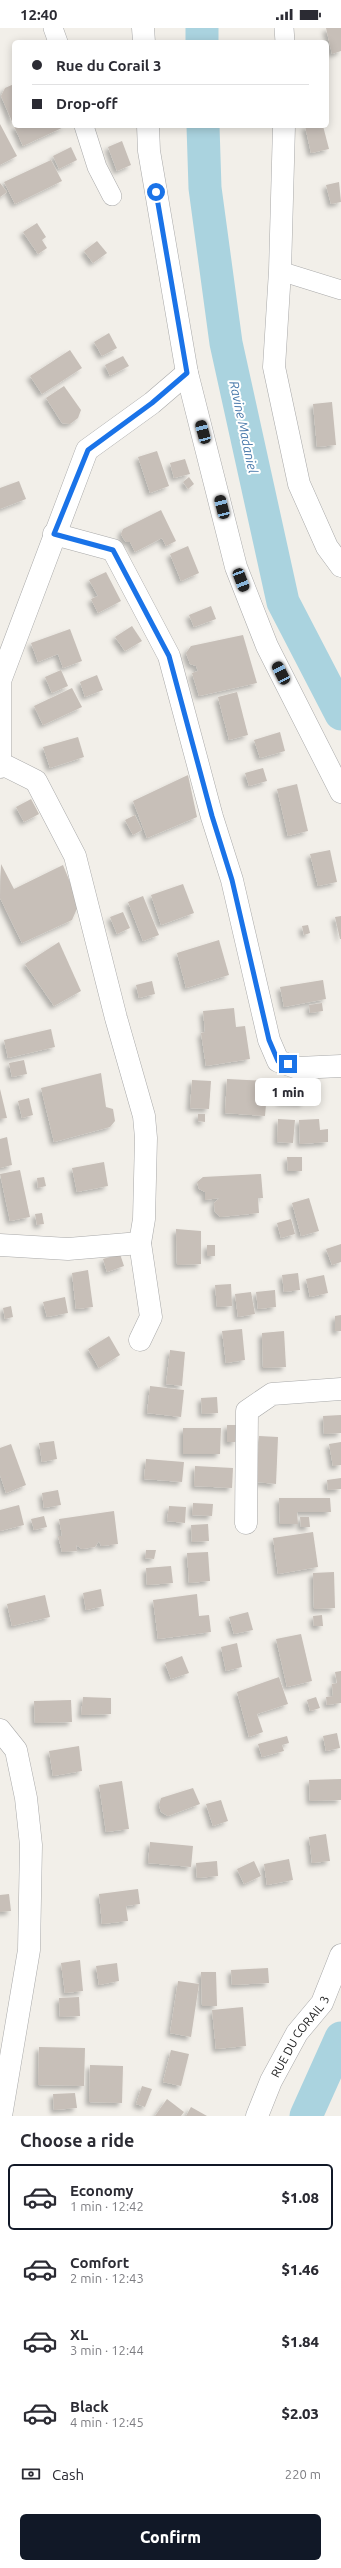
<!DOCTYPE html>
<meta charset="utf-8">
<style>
:root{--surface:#fff;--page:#f7f7f7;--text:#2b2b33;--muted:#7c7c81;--line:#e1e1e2;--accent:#111827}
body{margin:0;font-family:Ubuntu,sans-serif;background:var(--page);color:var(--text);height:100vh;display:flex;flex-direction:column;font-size:15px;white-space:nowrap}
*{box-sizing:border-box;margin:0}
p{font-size:13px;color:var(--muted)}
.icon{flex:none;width:22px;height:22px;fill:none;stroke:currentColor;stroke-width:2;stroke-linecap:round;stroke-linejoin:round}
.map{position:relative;height:2088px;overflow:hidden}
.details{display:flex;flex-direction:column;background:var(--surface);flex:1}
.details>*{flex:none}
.hud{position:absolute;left:12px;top:12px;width:317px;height:88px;border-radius:6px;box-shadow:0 2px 10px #0003;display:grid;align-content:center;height:88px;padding:0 20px;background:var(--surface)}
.end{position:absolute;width:18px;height:18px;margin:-9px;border:5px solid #1a73e8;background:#fff;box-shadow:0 0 0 2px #fff}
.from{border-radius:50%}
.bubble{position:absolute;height:28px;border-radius:6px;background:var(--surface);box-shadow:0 2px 10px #0003;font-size:13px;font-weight:800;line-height:28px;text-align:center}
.car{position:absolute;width:12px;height:24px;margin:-12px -6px;border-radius:5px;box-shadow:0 0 3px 1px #0007;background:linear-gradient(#222 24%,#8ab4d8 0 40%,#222 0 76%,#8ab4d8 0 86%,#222 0)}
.hud b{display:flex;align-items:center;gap:14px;height:38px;font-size:15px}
.hud b+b{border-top:1px solid var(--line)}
.hud i{width:10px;height:10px;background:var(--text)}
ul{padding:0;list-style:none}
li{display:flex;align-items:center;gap:12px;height:66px;margin:0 8px 6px;padding:0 12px;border:2px solid transparent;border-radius:6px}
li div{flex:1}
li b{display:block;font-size:15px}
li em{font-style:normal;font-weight:800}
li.selected{border-color:var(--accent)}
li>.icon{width:36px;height:36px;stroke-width:1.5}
h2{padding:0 20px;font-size:18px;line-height:48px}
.pay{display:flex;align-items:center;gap:10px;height:44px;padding:0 20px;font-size:15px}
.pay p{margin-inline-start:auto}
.cta{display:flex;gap:8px;margin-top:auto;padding:8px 20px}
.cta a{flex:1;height:46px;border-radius:6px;background:var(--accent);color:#fff;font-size:16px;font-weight:800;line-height:46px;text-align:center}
.status{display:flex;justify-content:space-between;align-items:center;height:28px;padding:0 20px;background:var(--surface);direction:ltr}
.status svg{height:11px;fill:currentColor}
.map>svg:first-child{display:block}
</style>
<div class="status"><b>12:40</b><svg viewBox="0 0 49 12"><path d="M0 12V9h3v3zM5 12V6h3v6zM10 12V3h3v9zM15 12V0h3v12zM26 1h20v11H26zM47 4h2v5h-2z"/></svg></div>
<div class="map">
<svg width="341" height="2088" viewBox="0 0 341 2088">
<defs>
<filter id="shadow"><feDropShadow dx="-3.5" dy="3.5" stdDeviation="2" flood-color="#0004"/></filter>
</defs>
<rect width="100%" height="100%" fill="#f2efe9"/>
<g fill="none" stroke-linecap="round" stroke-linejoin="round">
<g stroke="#aad3df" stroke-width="33">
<polyline points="202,0 202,14"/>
<polyline points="203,98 205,160 226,315 283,574 341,686"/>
<polyline points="306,2088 341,2010"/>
</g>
</g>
<g fill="#c7bfb8" filter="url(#shadow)">
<polygon points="326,0 341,0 341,23 332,26"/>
<polygon points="14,56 14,98 1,68 5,60"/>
<polygon points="0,96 17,128 0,137"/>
<polygon points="14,98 66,98 23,118"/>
<polygon points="305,98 323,98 329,121 311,125"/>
<polygon points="122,113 131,137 117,143 108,119"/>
<polygon points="71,119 77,132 59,141 53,128"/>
<polygon points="51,132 62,153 15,176 4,154"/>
<polygon points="339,154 341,174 331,176 326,157"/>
<polygon points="0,155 7,164 0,169"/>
<polygon points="37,195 46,209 42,212 47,220 38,226 23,204"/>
<polygon points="97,213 107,225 93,235 84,223"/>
<polygon points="109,305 117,320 102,328 94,314"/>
<polygon points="70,322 82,340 42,366 30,348"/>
<polygon points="123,328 129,338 110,348 105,337"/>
<polygon points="64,358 81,382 78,390 70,396 62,395 46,370"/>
<polygon points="332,374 336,417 317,419 313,376"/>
<polygon points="157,423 169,458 150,465 138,429"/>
<polygon points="185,431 190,446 174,450 170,435"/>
<polygon points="189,449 194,456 188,461 183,454"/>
<polygon points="19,453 26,471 0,481 0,460"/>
<polygon points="161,482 176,513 166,518 162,510 135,524 130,514 126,514 123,510 121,506 123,501"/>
<polygon points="188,518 199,545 181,553 170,526"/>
<polygon points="106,544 121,573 98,585 91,571 98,568 89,552"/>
<polygon points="211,578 216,591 194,599 189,587"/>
<polygon points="132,598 142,613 125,623 115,609"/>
<polygon points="70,601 82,633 63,640 58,626 38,634 31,615"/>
<polygon points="243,607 257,655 199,668 192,645 198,643 196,638 190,636 186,625 191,618"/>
<polygon points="61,642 68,658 52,665 45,649"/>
<polygon points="97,647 103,662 85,669 80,654"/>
<polygon points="72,660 82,679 43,697 34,678"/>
<polygon points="237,664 248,707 229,712 218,669"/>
<polygon points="280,704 285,723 260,730 254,712"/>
<polygon points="78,709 84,729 50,740 43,719"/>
<polygon points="263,740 267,753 249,758 245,745"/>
<polygon points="188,747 197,789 147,810 133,773"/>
<polygon points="297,756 308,803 288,808 277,761"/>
<polygon points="31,771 39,786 24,794 16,779"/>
<polygon points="135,787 142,802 133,807 125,792"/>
<polygon points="330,822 337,854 318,858 310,826"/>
<polygon points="1,836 14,861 63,837 79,876 72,892 22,915 0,870"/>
<polygon points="183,856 194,885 161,897 151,867"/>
<polygon points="143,868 159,907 143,913 128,874"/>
<polygon points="123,884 130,900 117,906 110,889"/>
<polygon points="341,888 341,911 340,911 335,889"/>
<polygon points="308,897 310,905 304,907 302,898"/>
<polygon points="219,912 229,947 186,960 177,925"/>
<polygon points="59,914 81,963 54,978 25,936"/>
<polygon points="323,952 326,971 284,979 280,959"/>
<polygon points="152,953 155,966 139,970 136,957"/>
<polygon points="322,975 323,983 310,985 309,977"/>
<polygon points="234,980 236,999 245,998 250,1031 206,1038 201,1005 205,1004 203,983"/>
<polygon points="51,1001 55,1019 8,1030 4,1012"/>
<polygon points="24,1032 27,1046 12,1049 9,1035"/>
<polygon points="101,1045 106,1079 113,1081 115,1093 110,1099 54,1114 41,1060"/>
<polygon points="227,1051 268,1053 265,1088 225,1085"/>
<polygon points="192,1052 211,1053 209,1081 190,1080"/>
<polygon points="280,1054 305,1054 304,1075 280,1074"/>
<polygon points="0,1061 7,1090 0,1091"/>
<polygon points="29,1070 33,1087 22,1090 18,1073"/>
<polygon points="198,1086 205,1086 205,1094 198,1093"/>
<polygon points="278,1091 295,1092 293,1115 277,1114"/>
<polygon points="319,1091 320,1102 328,1101 328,1114 300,1116 299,1092"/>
<polygon points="7,1109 12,1137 0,1140 0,1111"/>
<polygon points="287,1129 302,1129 302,1143 288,1143"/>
<polygon points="104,1134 108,1158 77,1164 72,1140"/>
<polygon points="20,1142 30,1189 10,1193 0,1146"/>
<polygon points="261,1146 263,1170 258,1170 259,1185 220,1189 215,1184 214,1175 219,1170 205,1172 205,1164 199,1161 197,1154 203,1149"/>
<polygon points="44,1149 46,1158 38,1160 37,1150"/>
<polygon points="309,1170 319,1203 301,1208 292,1175"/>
<polygon points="42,1185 44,1196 37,1197 35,1186"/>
<polygon points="291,1191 295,1206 281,1210 277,1195"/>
<polygon points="176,1201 201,1203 201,1236 177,1237"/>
<polygon points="341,1216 341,1234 332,1237 326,1221"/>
<rect x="207" y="1217" width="8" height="11"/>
<polygon points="120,1226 124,1238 107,1244 103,1231"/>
<polygon points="88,1242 93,1279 76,1281 72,1245"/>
<polygon points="298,1245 300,1262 284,1264 282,1247"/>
<polygon points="324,1247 328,1265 310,1269 306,1251"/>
<polygon points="231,1256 232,1278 217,1279 215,1257"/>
<polygon points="275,1262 276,1279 258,1281 256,1264"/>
<polygon points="251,1264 255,1286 238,1289 235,1266"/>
<polygon points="65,1269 68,1285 47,1289 43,1274"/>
<polygon points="11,1278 13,1289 5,1291 3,1280"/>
<polygon points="341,1287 341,1303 335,1303 335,1288"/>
<polygon points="242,1301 245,1332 226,1335 222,1303"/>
<polygon points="284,1303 286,1339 263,1340 262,1305"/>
<polygon points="109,1308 120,1327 99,1340 88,1321"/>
<polygon points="170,1322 185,1324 182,1358 166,1356"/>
<polygon points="150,1358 184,1362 181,1389 147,1385"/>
<polygon points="217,1369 218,1385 202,1386 201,1370"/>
<polygon points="341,1387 341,1405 324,1406 323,1388"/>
<rect x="227" y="1397" width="9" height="17"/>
<polygon points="183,1400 221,1400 220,1426 183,1426"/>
<polygon points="259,1408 278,1409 276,1456 257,1454"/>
<polygon points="54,1413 57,1431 42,1434 39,1415"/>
<polygon points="341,1414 341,1437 333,1438 329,1416"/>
<polygon points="11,1416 26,1457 6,1465 0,1447 0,1420"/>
<polygon points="146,1431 184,1434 182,1454 144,1451"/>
<polygon points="195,1438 233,1440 232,1460 194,1458"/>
<polygon points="341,1450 341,1461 328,1462 327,1452"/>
<polygon points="58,1462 61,1477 44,1480 42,1465"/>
<polygon points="279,1470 330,1470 331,1484 297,1484 298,1496 280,1496"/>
<polygon points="193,1475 213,1476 212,1488 192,1487"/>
<polygon points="19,1477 24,1497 0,1503 0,1482"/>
<polygon points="169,1478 186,1479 185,1495 167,1493"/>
<polygon points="114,1483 118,1516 101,1518 99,1513 95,1519 82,1521 76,1517 77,1523 62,1524 58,1508 62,1508 59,1491"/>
<polygon points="44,1488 47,1499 34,1502 31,1491"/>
<polygon points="300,1489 309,1489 310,1499 301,1499"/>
<polygon points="208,1496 209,1513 192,1514 191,1497"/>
<polygon points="313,1504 318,1539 278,1546 273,1510"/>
<polygon points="146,1522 156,1522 154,1531 145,1530"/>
<polygon points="208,1524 210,1553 189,1555 187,1525"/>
<polygon points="171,1538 173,1555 147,1557 146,1540"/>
<polygon points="334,1544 335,1580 314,1581 313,1545"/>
<polygon points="101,1561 104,1578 86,1582 83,1565"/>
<polygon points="197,1566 199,1588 209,1587 211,1604 158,1611 153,1572"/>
<polygon points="45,1567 50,1589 12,1598 7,1576"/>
<polygon points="248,1584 253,1602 234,1606 229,1589"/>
<polygon points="322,1587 323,1598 314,1598 313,1588"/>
<polygon points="301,1606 312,1653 287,1659 276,1611"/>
<polygon points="237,1615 242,1639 226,1643 221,1619"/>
<polygon points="182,1628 189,1645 171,1651 165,1635"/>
<polygon points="341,1643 341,1675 327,1677 326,1669 333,1668 332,1656 337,1655 335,1644"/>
<polygon points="279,1649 288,1676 257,1686 263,1704 249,1709 237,1664"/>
<polygon points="83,1669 111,1670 111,1686 81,1687"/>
<polygon points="316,1669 320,1680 310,1683 307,1672"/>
<polygon points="71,1672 72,1694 35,1695 34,1673"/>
<polygon points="337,1705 340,1720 326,1723 323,1708"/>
<polygon points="287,1708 289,1715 282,1717 284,1723 262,1729 258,1716"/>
<polygon points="79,1718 82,1743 53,1748 49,1723"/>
<polygon points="341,1751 341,1772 310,1773 309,1752"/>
<polygon points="122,1753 129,1801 106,1804 99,1757"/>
<polygon points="193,1760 200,1776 168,1788 161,1784 159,1777 161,1770"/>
<polygon points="221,1772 228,1793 213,1798 206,1776"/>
<polygon points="326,1806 330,1833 312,1835 309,1809"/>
<polygon points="150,1814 193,1818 191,1839 148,1835"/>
<polygon points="289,1831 293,1852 267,1857 264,1836"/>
<polygon points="217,1833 218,1848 197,1850 196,1835"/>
<polygon points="254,1833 261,1848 244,1856 237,1841"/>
<polygon points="138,1861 140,1876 126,1878 128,1893 102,1896 99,1866"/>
<polygon points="9,1866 11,1883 0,1884 0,1867"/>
<polygon points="80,1932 83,1963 65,1965 61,1935"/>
<polygon points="117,1935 119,1953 99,1957 96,1938"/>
<polygon points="268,1940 269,1955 232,1957 231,1942"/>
<polygon points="201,1944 216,1944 217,1978 202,1978"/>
<polygon points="178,1953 199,1956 191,2009 170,2005"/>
<polygon points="79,1969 80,1988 60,1989 59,1970"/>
<polygon points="243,1979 246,2018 216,2021 212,1982"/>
<polygon points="39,2019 85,2020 84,2058 38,2057"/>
<polygon points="171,2022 189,2026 181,2058 163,2054"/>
<polygon points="90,2037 123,2038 122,2075 89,2074"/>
<polygon points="142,2058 152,2061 145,2079 136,2076"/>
<polygon points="75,2065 77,2080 54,2082 53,2066"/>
<polygon points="167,2071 184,2084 181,2088 155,2088"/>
<polygon points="191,2079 207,2088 186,2088"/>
</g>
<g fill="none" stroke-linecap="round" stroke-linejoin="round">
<defs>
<g id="service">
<polyline points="53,0 58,14"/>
<polyline points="284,0 285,14"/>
<polyline points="84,98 97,139 112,168"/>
<polyline points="280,243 341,262"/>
</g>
<g id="minor">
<polyline points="143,0 144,14"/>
<polyline points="148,98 149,123 187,345 236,539 267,618 341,764"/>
<polyline points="284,98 280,243 274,339 299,456 327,519 341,538"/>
<polyline points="54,506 113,522 169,628 212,789 232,852 269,1012 278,1033 298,1040 341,1038"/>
<polyline points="0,739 0,653 87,422 152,375 187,345"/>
<polyline points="0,1217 68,1221 140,1215 144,1191 146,1110 144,1088 116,990 75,828 36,753 2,736"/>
<polyline points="140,1312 151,1289 140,1215"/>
<polyline points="246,1495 247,1383 272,1366 341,1361"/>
<polyline points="0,1702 16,1722 26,1770 31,1817 29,1922 1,2088"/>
<path id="s1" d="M 257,2088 L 271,2053 L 297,2005 L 322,1975 L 341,1927"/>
</g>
</defs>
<use href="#service" stroke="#a9a9a9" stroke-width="20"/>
<use href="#minor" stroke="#a9a9a9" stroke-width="23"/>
<use href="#service" stroke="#fff" stroke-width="19"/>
<use href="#minor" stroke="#fff" stroke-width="22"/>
</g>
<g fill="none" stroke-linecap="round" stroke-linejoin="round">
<polyline stroke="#1a73e8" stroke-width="5" points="156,164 187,345 152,375 88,422 54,506 113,522 169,628 212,788 232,852 269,1012 278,1033 288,1036"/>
</g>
<g text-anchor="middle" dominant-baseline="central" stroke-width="4" stroke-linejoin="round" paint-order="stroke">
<g font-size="12" fill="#222" stroke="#fff">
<text stroke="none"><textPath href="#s1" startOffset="91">RUE DU CORAIL 3</textPath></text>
</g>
<g font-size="13" font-style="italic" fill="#4a7aab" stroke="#fff">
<text transform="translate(244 399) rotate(78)">Ravine Madaniel</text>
</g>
</g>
</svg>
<i class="end from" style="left:156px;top:164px"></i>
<i class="end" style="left:288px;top:1036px"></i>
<div class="bubble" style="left:255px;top:1050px;width:66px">1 min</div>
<i class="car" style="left:203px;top:404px;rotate:345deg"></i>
<i class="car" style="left:222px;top:479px;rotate:346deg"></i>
<i class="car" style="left:241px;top:552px;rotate:159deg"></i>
<i class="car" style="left:281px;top:645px;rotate:333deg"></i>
<div class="hud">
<b><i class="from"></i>Rue du Corail 3</b>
<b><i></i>Drop-off</b>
</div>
</div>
<section class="details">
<h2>Choose a ride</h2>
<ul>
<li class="selected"><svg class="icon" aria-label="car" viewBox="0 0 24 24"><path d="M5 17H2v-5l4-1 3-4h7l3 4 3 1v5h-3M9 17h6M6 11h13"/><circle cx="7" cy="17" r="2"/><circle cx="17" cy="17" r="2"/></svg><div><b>Economy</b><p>1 min · 12:42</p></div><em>$1.08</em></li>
<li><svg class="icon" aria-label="car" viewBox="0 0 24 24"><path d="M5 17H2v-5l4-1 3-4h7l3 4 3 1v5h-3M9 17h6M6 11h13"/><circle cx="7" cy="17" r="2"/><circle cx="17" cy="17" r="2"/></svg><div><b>Comfort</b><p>2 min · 12:43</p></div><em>$1.46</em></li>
<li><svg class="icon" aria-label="car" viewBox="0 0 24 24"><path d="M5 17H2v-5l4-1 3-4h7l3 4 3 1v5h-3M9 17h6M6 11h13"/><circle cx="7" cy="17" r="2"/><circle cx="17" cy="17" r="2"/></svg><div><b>XL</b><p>3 min · 12:44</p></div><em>$1.84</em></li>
<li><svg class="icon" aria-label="car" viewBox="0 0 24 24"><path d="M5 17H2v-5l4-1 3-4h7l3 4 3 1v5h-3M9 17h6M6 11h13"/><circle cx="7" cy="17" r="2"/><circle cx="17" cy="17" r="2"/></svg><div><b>Black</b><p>4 min · 12:45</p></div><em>$2.03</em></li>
</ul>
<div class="pay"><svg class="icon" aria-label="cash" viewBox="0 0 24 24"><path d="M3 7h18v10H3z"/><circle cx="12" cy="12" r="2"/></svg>Cash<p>220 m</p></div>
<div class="cta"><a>Confirm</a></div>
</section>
